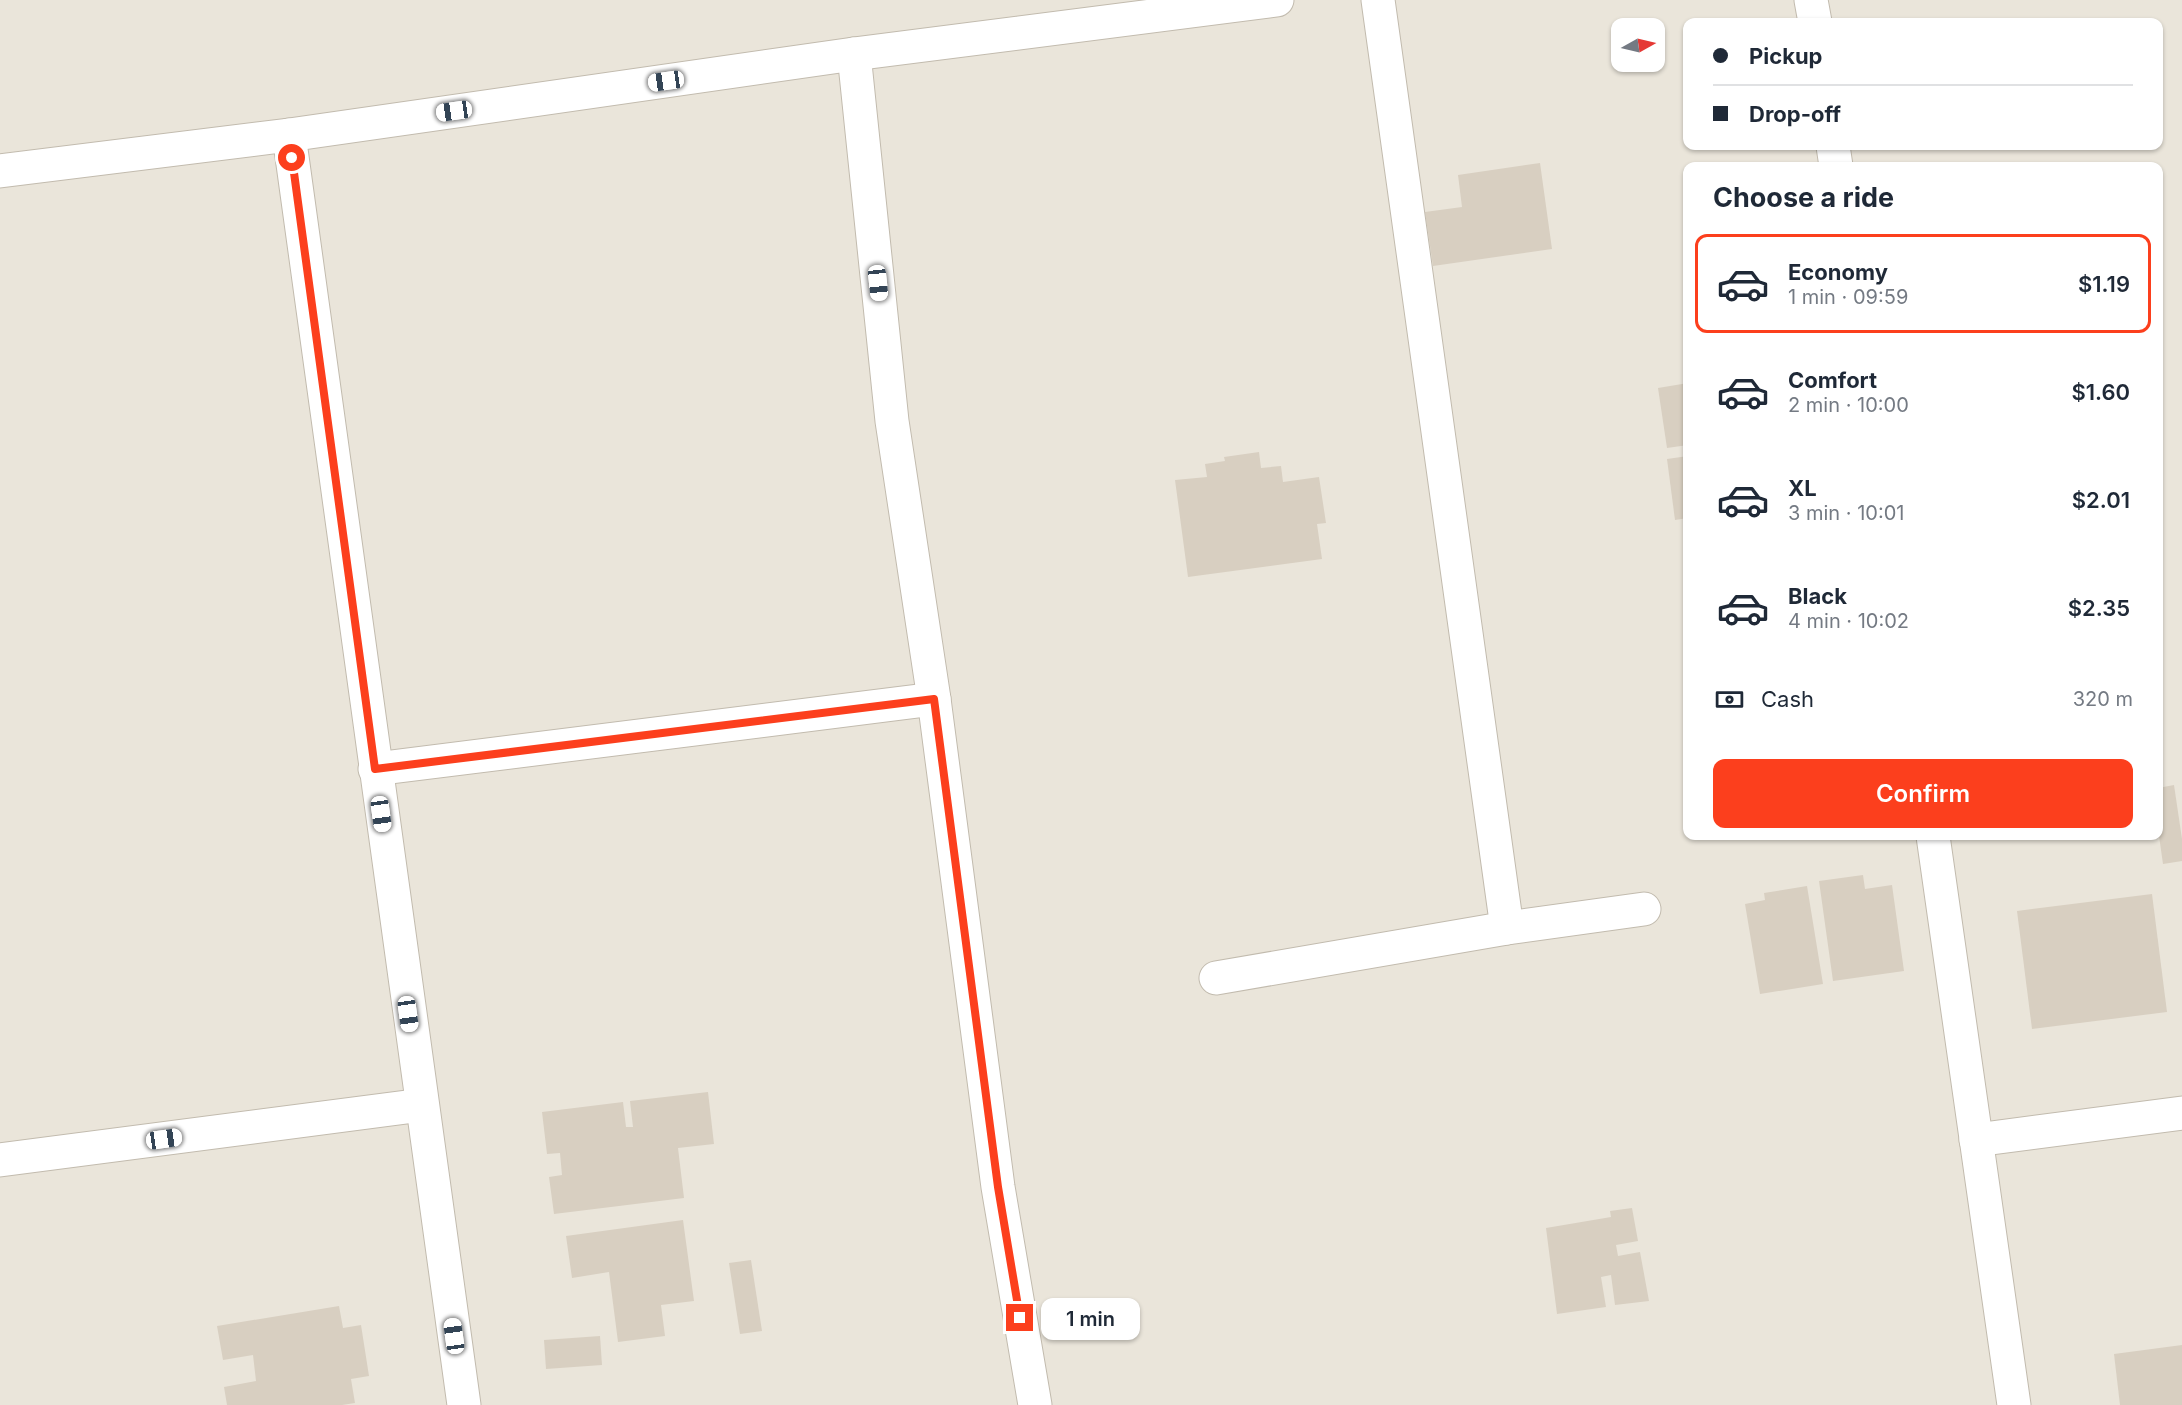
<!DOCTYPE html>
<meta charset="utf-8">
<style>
:root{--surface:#fff;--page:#f6f6f7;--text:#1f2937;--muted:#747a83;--line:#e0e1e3;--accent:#fc3f1d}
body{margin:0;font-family:Inter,sans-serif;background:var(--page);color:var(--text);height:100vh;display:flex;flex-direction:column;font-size:22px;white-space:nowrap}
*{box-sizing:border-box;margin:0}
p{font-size:20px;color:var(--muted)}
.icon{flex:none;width:33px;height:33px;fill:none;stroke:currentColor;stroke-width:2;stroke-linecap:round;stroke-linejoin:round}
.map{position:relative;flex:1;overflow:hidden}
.details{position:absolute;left:1683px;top:162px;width:480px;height:678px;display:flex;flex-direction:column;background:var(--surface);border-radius:12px;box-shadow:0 2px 4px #0004}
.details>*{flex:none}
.banner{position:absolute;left:1683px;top:18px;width:480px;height:132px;border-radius:12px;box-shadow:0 2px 4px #0004;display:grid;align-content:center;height:132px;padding:0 30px;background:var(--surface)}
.needle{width:39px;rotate:82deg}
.tools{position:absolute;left:1611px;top:18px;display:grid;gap:12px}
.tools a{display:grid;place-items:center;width:54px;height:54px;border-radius:12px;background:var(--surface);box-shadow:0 2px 4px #0004;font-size:30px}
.end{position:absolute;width:27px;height:27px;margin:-14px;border:8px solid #fc3f1d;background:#fff;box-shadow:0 0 0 3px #fff}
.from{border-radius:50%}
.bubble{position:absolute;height:42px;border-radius:12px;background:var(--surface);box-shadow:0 2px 4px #0004;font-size:20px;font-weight:600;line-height:42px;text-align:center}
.car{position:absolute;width:18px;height:36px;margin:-18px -9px;border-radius:8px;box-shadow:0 0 4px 2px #0007;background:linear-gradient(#fff 24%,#345 0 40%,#fff 0 76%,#345 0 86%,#fff 0)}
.banner b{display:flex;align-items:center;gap:21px;height:57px;font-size:22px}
.banner b+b{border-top:2px solid var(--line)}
.banner i{width:15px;height:15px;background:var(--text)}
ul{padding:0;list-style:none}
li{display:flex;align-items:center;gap:18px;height:99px;margin:0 12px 9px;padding:0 18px;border:3px solid transparent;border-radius:12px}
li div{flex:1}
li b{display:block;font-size:22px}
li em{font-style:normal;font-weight:600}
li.selected{border-color:var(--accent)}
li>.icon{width:54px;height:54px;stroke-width:1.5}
h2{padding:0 30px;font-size:27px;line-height:72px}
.pay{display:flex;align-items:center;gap:15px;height:66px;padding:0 30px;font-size:22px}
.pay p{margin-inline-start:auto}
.cta{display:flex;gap:12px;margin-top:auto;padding:12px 30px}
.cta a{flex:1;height:69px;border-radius:12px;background:var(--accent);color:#fff;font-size:24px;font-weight:600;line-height:69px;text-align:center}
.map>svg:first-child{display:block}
</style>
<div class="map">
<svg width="2182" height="1405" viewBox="0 0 2182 1405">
<rect width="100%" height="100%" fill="#f6f3ec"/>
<path fill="#eae5da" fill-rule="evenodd" d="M 0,0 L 2182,0 L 2182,1405 L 0,1405 ZM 1688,22 L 2158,22 L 2158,146 L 1688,146 ZM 1622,28 L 1654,28 L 1654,62 L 1622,62 ZM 1688,166 L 2158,166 L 2158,836 L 1688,836 Z"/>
<g fill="#d8cfc1">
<polygon points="1540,163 1552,249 1433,266 1425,212 1462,207 1458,175"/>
<polygon points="1688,383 1688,445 1667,448 1658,388"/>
<polygon points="1259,452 1261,468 1281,466 1283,482 1319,477 1326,523 1317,524 1322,559 1188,577 1175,480 1207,477 1205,464 1225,461 1224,457"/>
<polygon points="1688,456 1688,518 1675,520 1667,459"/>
<polygon points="2174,785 2182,839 2182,861 2163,864 2158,829 2158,788"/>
<polygon points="1863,875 1865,889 1892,885 1904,971 1833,981 1819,881"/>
<polygon points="1807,886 1823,984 1760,994 1745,904 1765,900 1764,893"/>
<polygon points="2152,894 2167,1012 2032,1029 2017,911"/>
<polygon points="708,1092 714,1144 678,1148 684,1198 554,1214 549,1177 562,1175 560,1153 547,1154 542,1112 623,1102 626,1127 633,1127 630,1101"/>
<polygon points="1632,1208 1638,1241 1616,1245 1618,1256 1640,1252 1649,1301 1615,1305 1611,1275 1601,1277 1606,1307 1557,1314 1546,1228 1611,1217 1610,1211"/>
<polygon points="683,1220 694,1301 661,1305 665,1336 618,1342 609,1272 572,1278 566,1236"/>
<polygon points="751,1260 762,1331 740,1334 729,1263"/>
<polygon points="339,1306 343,1328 361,1325 369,1376 351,1379 355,1403 342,1405 227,1405 224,1387 256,1381 253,1355 223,1360 217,1326"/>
<polygon points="600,1336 602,1365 546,1369 544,1340"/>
<polygon points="2182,1345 2182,1405 2120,1405 2114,1354"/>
</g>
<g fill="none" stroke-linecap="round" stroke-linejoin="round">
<defs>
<g id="minor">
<polyline points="1378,0 1507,928"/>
<polyline points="1811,0 1815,22"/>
<polyline points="854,54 892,421 934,699 998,1187 1035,1405"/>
<polyline points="289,135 464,1405"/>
<polyline points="1833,146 1836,166"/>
<polyline points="0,171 289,135 854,54 1277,0"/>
<polyline points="375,769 934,699"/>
<polyline points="1933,836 2014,1405"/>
<polyline points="1216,978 1507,928 1644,909"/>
<polyline points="1976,1140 2182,1113"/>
<polyline points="0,1160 422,1105"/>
</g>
</defs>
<use href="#minor" stroke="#c2bbae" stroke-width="35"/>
<use href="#minor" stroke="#fff" stroke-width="33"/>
</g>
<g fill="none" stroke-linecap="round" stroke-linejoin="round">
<polyline stroke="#fc3f1d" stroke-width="8" points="292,158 375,769 934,699 998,1187 1020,1318"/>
</g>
</svg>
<div class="tools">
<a><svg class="needle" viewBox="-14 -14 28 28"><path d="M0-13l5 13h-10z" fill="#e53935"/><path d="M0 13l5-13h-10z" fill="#747a83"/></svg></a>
</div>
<i class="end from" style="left:292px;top:158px"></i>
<i class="end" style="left:1020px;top:1318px"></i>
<div class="bubble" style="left:1041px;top:1298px;width:99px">1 min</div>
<i class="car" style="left:666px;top:81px;rotate:262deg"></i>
<i class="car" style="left:454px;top:111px;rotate:262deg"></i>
<i class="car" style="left:878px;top:283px;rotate:174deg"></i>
<i class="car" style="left:381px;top:814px;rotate:172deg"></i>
<i class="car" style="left:408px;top:1014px;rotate:172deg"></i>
<i class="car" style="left:164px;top:1139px;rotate:82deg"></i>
<i class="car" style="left:454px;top:1336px;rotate:352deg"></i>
<div class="banner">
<b><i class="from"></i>Pickup</b>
<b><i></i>Drop-off</b>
</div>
<section class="details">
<h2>Choose a ride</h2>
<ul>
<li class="selected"><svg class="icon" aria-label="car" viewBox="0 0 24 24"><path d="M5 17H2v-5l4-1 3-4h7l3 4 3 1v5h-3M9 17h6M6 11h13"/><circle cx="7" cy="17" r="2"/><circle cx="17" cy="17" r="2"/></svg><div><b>Economy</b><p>1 min · 09:59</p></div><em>$1.19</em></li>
<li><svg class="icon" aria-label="car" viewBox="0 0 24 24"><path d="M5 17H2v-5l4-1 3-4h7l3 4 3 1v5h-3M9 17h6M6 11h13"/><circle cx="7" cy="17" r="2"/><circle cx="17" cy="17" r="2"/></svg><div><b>Comfort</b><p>2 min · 10:00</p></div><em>$1.60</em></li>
<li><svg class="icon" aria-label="car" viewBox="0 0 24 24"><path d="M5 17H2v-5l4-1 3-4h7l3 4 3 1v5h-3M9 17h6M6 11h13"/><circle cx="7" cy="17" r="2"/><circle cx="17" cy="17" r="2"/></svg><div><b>XL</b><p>3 min · 10:01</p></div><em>$2.01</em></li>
<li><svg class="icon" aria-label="car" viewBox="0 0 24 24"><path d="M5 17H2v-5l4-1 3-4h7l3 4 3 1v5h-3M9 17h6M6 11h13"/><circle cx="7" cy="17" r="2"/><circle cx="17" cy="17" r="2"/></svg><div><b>Black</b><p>4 min · 10:02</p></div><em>$2.35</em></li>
</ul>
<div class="pay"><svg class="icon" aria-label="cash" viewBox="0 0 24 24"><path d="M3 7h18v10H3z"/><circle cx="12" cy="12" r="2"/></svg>Cash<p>320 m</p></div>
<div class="cta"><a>Confirm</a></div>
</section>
</div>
